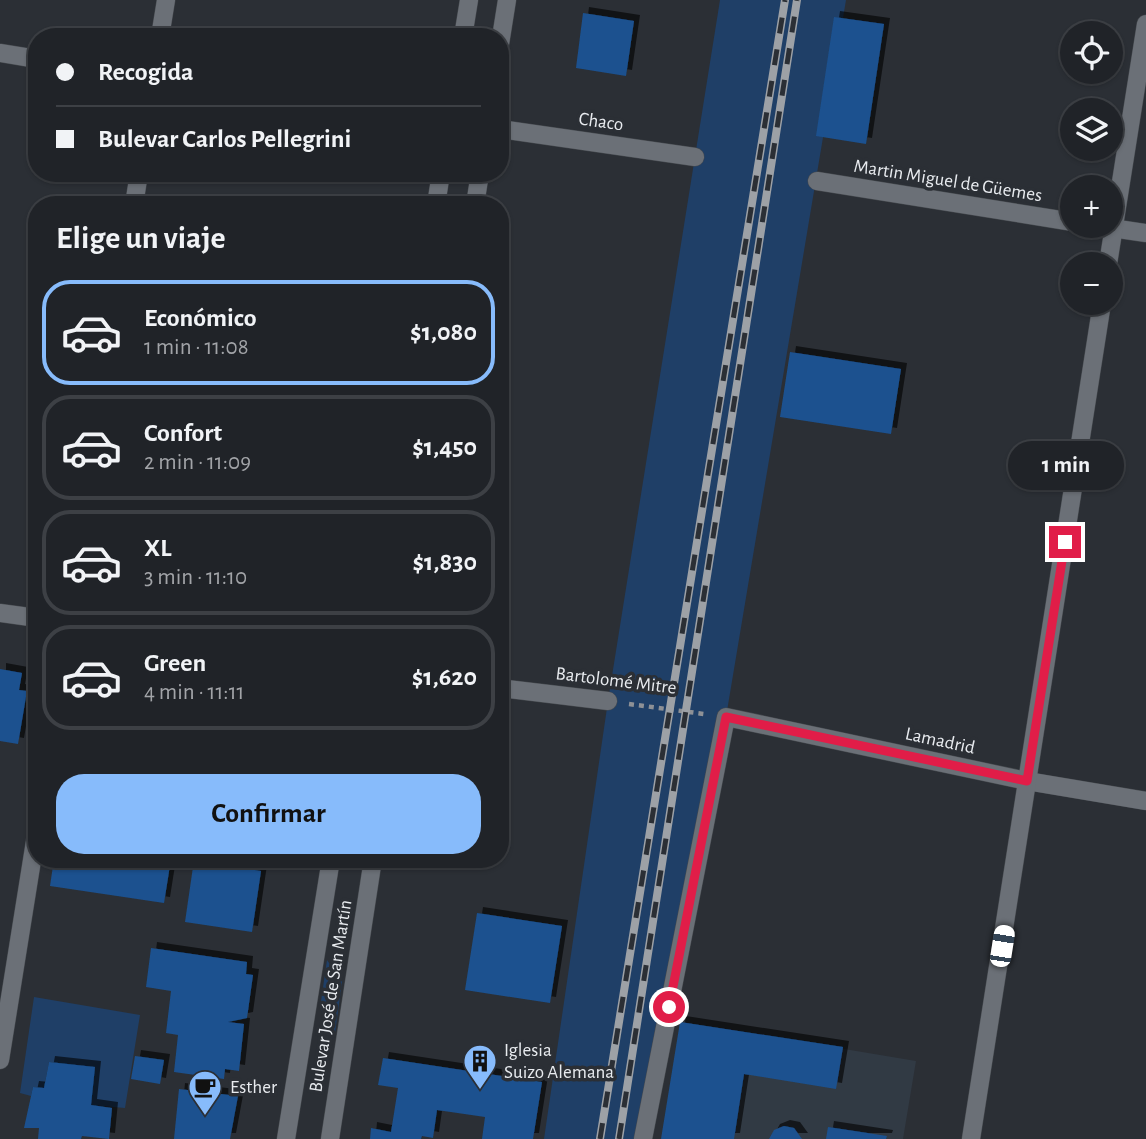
<!DOCTYPE html>
<html lang="es">
<meta charset="utf-8">
<style>
:root{--surface:#202328;--page:#282b30;--text:#f1f3f6;--muted:#a2a4a8;--line:#3d4045;--accent:#87bbfb}
body{margin:0;font-family:"Alegreya Sans",sans-serif;background:var(--page);color:var(--text);height:100vh;display:flex;flex-direction:column;font-size:26px;white-space:nowrap}
*{box-sizing:border-box;margin:0}
p{font-size:23px;color:var(--muted)}
.icon{flex:none;width:38px;height:38px;fill:none;stroke:currentColor;stroke-width:2;stroke-linecap:round;stroke-linejoin:round}
.map{position:relative;flex:1;overflow:hidden}
.side{position:absolute;left:28px;top:196px;width:481px;height:672px;display:flex;flex-direction:column;background:var(--surface);border-radius:28px;box-shadow:0 2px 5px #0004,0 0 0 2px var(--line)}
.side>*{flex:none}
.hud{position:absolute;left:28px;top:28px;width:481px;height:154px;border-radius:28px;box-shadow:0 2px 5px #0004,0 0 0 2px var(--line);display:grid;align-content:center;height:154px;padding:0 28px;background:var(--surface)}
.tools{position:absolute;left:1060px;top:21px;display:grid;gap:14px}
.tools a{display:grid;place-items:center;width:63px;height:63px;border-radius:50%;background:var(--surface);box-shadow:0 2px 5px #0004,0 0 0 2px var(--line);font-size:35px}
.end{position:absolute;width:32px;height:32px;margin:-16px;border:9px solid #e11d48;background:#fff;box-shadow:0 0 0 4px #fff}
.from{border-radius:50%}
.bubble{position:absolute;height:49px;border-radius:24px;background:var(--surface);box-shadow:0 2px 5px #0004,0 0 0 2px var(--line);font-size:23px;font-weight:600;line-height:49px;text-align:center}
.car{position:absolute;width:21px;height:42px;margin:-21px -10px;border-radius:9px;box-shadow:0 0 5px 2px #0007;background:linear-gradient(#fff 24%,#345 0 40%,#fff 0 76%,#345 0 86%,#fff 0)}
.hud b{display:flex;align-items:center;gap:24px;height:66px;font-size:26px}
.hud b+b{border-top:2px solid var(--line)}
.hud i{width:18px;height:18px;background:var(--text)}
ul{padding:0;list-style:none}
li{display:flex;align-items:center;gap:21px;height:105px;margin:0 14px 10px;padding:0 14px;border:4px solid var(--line);border-radius:28px}
li div{flex:1}
li b{display:block;font-size:26px}
li em{font-style:normal;font-weight:600}
li.active{border-color:var(--accent)}
li>.icon{width:63px;height:63px;stroke-width:1.5}
h2{padding:0 28px;font-size:32px;line-height:84px}
.button{display:flex;gap:14px;margin-top:auto;padding:14px 28px}
.button a{flex:1;height:80px;border-radius:28px;background:var(--accent);color:#111;font-size:28px;font-weight:600;line-height:80px;text-align:center}
.map>svg:first-child{display:block}
</style>
<div class="map">
<svg width="1146" height="1139" viewBox="0 0 1146 1139">
<defs>
<filter id="shadow"><feDropShadow dx="6" dy="-6" stdDeviation="0" flood-color="#0009"/></filter>
</defs>
<rect width="100%" height="100%" fill="#2b2f35"/>
<polygon fill="#313a44" points="682,1022 916,1061 903,1139 663,1139"/>
<g fill="#1f3f67">
<polygon points="720,0 846,0 726,717 643,1139 544,1139 608,701"/>
<polygon points="327,960 342,982 335,1033 320,1008"/>
<polygon points="34,997 140,1015 125,1108 91,1105 95,1067 49,1062 44,1088 33,1087 31,1096 20,1093"/>
</g>
<g fill="#1b518f" filter="url(#shadow)">
<polygon points="583,13 634,21 626,76 576,68"/>
<polygon points="834,17 884,24 866,144 816,136"/>
<polygon points="790,352 901,369 891,434 780,417"/>
<polygon points="0,669 22,673 19,690 27,691 18,744 0,741"/>
<polygon points="54,859 171,859 164,903 50,886"/>
<polygon points="194,860 261,871 252,932 185,922"/>
<polygon points="477,913 562,926 550,1003 465,990"/>
<polygon points="151,948 247,962 246,974 253,975 247,1018 228,1022 244,1024 239,1071 225,1069 224,1079 174,1072 178,1035 166,1033 171,991 146,987"/>
<polygon points="680,1022 843,1047 836,1089 744,1074 734,1139 661,1139"/>
<polygon points="135,1056 164,1060 160,1084 131,1079"/>
<polygon points="383,1058 542,1082 533,1139 482,1139 485,1117 437,1110 433,1138 422,1136 421,1139 370,1139 371,1128 391,1132 398,1088 378,1085"/>
<polygon points="49,1062 95,1067 91,1105 112,1108 109,1139 82,1136 81,1139 38,1139 39,1128 24,1128 33,1087 44,1088"/>
<polygon points="179,1089 238,1096 230,1139 174,1139"/>
<polygon points="784,1126 794,1128 802,1139 769,1139 774,1130"/>
<polygon points="828,1127 887,1136 886,1139 826,1139"/>
</g>
<g fill="none" stroke-linecap="round" stroke-linejoin="round">
<defs>
<g id="minor">
<polyline points="160,37 166,0"/>
<polyline points="463,37 469,0"/>
<polyline points="500,44 507,0"/>
<polyline points="0,53 37,59"/>
<polyline points="500,129 695,157"/>
<polyline points="817,181 1073,222"/>
<polyline points="134,205 139,173"/>
<polyline points="436,205 441,173"/>
<polyline points="475,205 480,173"/>
<polyline points="1098,226 1146,233"/>
<polyline points="1108,264 1146,24"/>
<polyline points="0,613 37,618"/>
<polyline points="500,688 608,701"/>
<polyline points="0,1060 37,829"/>
<polyline points="286,1139 331,859"/>
<polyline points="330,1139 373,859"/>
<polyline points="643,1139 726,717 1027,781 1146,801"/>
<polyline points="971,1139 1102,303"/>
</g>
</defs>
<use href="#minor" stroke="#464a4f" stroke-width="19"/>
<polyline stroke="#8e9196" stroke-width="4.5" stroke-dasharray="5 5" stroke-linecap="butt" points="629,704 704,714"/>
<use href="#minor" stroke="#6b7077" stroke-width="18"/>
<defs>
<g id="rail">
<polyline points="600,1139 785,0"/>
<polyline points="619,1139 797,0"/>
</g>
</defs>
<use href="#rail" stroke="#9da1a6" stroke-width="8"/>
<use href="#rail" stroke="#2b2f35" stroke-width="5" stroke-dasharray="16" stroke-linecap="butt"/>
</g>
<g fill="none" stroke-linecap="round" stroke-linejoin="round">
<polyline stroke="#e11d48" stroke-width="9" points="669,1007 726,717 1027,781 1065,542"/>
</g>
<defs>
<symbol id="building-pin" viewBox="-11 -11 22 30"><path d="M0 17L-7.5 6A9.5 9.5 0 1 1 7.5 6Z" fill="#87bbfb" stroke="#2b2f35"/><path d="M-4-6H4V6H1V3H-1V6H-4ZM-2.5-4.3h1.7v1.8h-1.7ZM.8-4.3h1.7v1.8H.8ZM-2.5-1h1.7V.8h-1.7ZM.8-1h1.7V.8H.8Z" fill="#111"/></symbol>
<symbol id="cafe-pin" viewBox="-11 -11 22 30"><path d="M0 17L-7.5 6A9.5 9.5 0 1 1 7.5 6Z" fill="#87bbfb" stroke="#2b2f35"/><path d="M-5.5-4.5H6V0H3Q3 3.5 0 3.5H-2.5Q-5.5 3.5-5.5 0ZM3-3.2v2h1.7v-2ZM-6 4.5H4V6H-6Z" fill="#111"/></symbol>
</defs>
<g fill-rule="evenodd">
<use href="#building-pin" x="461" y="1042" width="38" height="52"/>
<use href="#cafe-pin" x="186" y="1068" width="38" height="52"/>
</g>
<g text-anchor="middle" dominant-baseline="central" stroke-width="7" stroke-linejoin="round" paint-order="stroke">
<g font-size="19" fill="#e8ebef" stroke="#2b2f35">
<text transform="translate(601 122) rotate(8)">Chaco</text>
<text transform="translate(948 181) rotate(9)">Martin Miguel de Güemes</text>
<text transform="translate(616 681) rotate(7)">Bartolomé Mitre</text>
<text transform="translate(940 741) rotate(12)">Lamadrid</text>
<text transform="translate(331 996) rotate(-81)">Bulevar José de San Martín</text>
</g>
<g font-size="19" fill="#e8ebef" stroke="#2b2f35" text-anchor="start">
<text x="504" y="1050">Iglesia<tspan x="504" dy="22">Suizo Alemana</tspan></text>
<text x="230" y="1087">Esther</text>
</g>
</g>
</svg>
<div class="tools">
<a><svg class="icon" aria-label="locate" viewBox="0 0 24 24"><circle cx="12" cy="12" r="6"/><path d="M12 2v4M12 18v4M2 12h4M18 12h4"/></svg></a>
<a><svg class="icon" aria-label="layers" viewBox="0 0 24 24"><path d="M12 4l9 5-9 5-9-5zM3 14l9 5 9-5"/></svg></a>
<a>+</a>
<a>−</a>
</div>
<i class="end from" style="left:669px;top:1007px"></i>
<i class="end" style="left:1065px;top:542px"></i>
<div class="bubble" style="left:1008px;top:441px;width:116px">1 min</div>
<i class="car" style="left:1002px;top:946px;rotate:9deg"></i>
<div class="hud">
<b><i class="from"></i>Recogida</b>
<b><i></i>Bulevar Carlos Pellegrini</b>
</div>
<section class="side">
<h2>Elige un viaje</h2>
<ul>
<li class="active"><svg class="icon" aria-label="car" viewBox="0 0 24 24"><path d="M5 17H2v-5l4-1 3-4h7l3 4 3 1v5h-3M9 17h6M6 11h13"/><circle cx="7" cy="17" r="2"/><circle cx="17" cy="17" r="2"/></svg><div><b>Económico</b><p>1 min · 11:08</p></div><em>$1,080</em></li>
<li><svg class="icon" aria-label="car" viewBox="0 0 24 24"><path d="M5 17H2v-5l4-1 3-4h7l3 4 3 1v5h-3M9 17h6M6 11h13"/><circle cx="7" cy="17" r="2"/><circle cx="17" cy="17" r="2"/></svg><div><b>Confort</b><p>2 min · 11:09</p></div><em>$1,450</em></li>
<li><svg class="icon" aria-label="car" viewBox="0 0 24 24"><path d="M5 17H2v-5l4-1 3-4h7l3 4 3 1v5h-3M9 17h6M6 11h13"/><circle cx="7" cy="17" r="2"/><circle cx="17" cy="17" r="2"/></svg><div><b>XL</b><p>3 min · 11:10</p></div><em>$1,830</em></li>
<li><svg class="icon" aria-label="car" viewBox="0 0 24 24"><path d="M5 17H2v-5l4-1 3-4h7l3 4 3 1v5h-3M9 17h6M6 11h13"/><circle cx="7" cy="17" r="2"/><circle cx="17" cy="17" r="2"/></svg><div><b>Green</b><p>4 min · 11:11</p></div><em>$1,620</em></li>
</ul>
<div class="button"><a>Confirmar</a></div>
</section>
</div>
